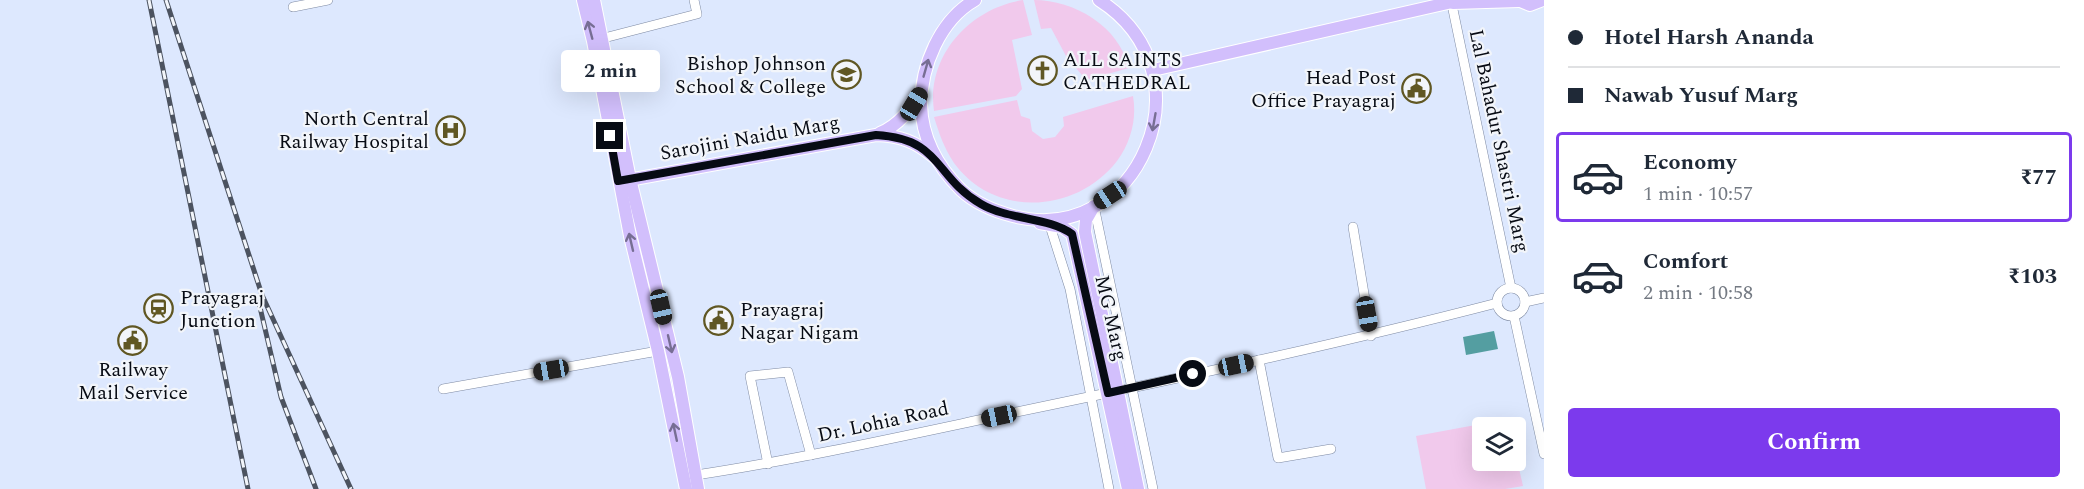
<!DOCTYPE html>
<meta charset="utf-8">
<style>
:root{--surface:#fff;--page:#f6f6f7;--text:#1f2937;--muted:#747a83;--line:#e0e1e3;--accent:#7c3aed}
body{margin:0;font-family:Spectral,serif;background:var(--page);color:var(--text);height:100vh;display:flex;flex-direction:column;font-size:22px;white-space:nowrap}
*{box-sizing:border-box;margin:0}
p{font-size:20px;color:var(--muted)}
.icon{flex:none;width:33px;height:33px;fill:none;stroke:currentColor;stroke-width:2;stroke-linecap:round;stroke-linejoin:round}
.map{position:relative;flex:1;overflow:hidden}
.details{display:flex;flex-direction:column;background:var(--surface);width:540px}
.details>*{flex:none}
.banner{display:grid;align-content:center;height:132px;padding:0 24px;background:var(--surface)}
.tools{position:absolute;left:1472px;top:417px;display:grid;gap:12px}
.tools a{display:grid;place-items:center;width:54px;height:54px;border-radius:6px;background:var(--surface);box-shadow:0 6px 24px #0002;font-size:30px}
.end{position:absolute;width:27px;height:27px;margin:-14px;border:8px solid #070b14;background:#fff;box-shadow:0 0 0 3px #fff}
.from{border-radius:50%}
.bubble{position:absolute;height:42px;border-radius:6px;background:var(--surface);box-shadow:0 6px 24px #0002;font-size:20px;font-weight:700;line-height:42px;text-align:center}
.car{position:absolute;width:18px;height:36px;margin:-18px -9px;border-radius:8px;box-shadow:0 0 4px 2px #0007;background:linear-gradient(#222 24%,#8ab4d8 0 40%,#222 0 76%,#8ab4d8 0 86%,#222 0)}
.banner b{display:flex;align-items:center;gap:21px;height:57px;font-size:22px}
.banner b+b{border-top:2px solid var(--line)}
.banner i{width:15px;height:15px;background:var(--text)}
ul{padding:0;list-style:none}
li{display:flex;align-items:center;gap:18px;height:90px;margin:0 12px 9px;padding:0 12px;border:3px solid transparent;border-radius:6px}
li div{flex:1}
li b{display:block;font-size:22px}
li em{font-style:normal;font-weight:700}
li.on{border-color:var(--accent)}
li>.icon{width:54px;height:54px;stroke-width:1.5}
.primary-button{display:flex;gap:12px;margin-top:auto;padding:12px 24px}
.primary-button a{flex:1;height:69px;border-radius:6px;background:var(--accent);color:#fff;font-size:24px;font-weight:700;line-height:69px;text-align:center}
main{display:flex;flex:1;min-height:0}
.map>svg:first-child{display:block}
</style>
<main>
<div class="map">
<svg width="1544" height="489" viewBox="0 0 1544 489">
<rect width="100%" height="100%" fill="#dde8fe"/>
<g fill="#f1c9ec">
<path d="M 1023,0 L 1032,35 L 1012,40 L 1022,89 L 1016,96 L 934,111 C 926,56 970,8 1023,0 Z"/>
<path d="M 1034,0 C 1074,0 1119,26 1129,68 L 1086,80 L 1066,56 L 1051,28 L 1041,29 Z"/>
<path d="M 1133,96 C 1137,119 1131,142 1117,161 C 1077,213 995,219 954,163 C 944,148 939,133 934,117 L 1017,100 L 1021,116 L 1030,119 L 1032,131 L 1043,139 L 1055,137 L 1064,126 L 1063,117 Z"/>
<polygon points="1508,419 1510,427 1482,428 1482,460 1515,460 1515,451 1523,486 1505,489 1426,489 1416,436"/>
</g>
<polygon fill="#549ea1" points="1494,331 1498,349 1466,355 1463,337"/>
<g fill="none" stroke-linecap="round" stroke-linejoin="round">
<defs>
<g id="minor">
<polyline points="1451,0 1511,288"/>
<polyline points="293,7 328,0"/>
<polyline points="604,38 697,14 694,0"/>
<polyline points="1094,206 1153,489"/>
<polyline points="1050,226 1070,289 1109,489"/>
<polyline points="1353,227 1371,336"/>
<circle cx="1511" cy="302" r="14"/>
<polyline points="1525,302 1544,298"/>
<polyline points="1514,316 1544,454"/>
<polyline points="1259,360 1278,458 1331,449"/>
<polyline points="443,389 658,351"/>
<polyline points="768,464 750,376 788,372 811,455"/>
<path d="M 696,475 C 800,459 903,436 1007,414 C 1171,380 1335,345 1497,303"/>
</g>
<g id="major">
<polyline points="583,0 593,41 630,236 658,351 686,489"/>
<polyline points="594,0 630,179 678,377 698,489"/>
<path d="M 975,0 C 940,20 921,66 921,105 C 922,138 938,167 961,190 C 975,203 994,211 1013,216 C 1137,249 1215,74 1099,0"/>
<polyline points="1518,0 1530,5 1543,0"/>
<polyline points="1453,3 1519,1"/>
<polyline points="1153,70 1461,0"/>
<path d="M 880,133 C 899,125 910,110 921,92"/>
<path d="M 623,181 L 876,135 C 900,136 915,141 934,157"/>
<polyline points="1094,206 1086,220 1085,232 1138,489"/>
<polyline points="1040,223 1062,227 1072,234 1128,489"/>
</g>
</defs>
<use href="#minor" stroke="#7e8aa3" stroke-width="10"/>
<use href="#major" stroke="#fff" stroke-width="14"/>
<use href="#minor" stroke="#fff" stroke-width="9"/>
<use href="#major" stroke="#d2bffc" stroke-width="12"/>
<defs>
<g id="rail">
<polyline points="149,0 248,489"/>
<polyline points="166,0 262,295 351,489"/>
<polyline points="259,303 281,397 316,489"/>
</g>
</defs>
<use href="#rail" stroke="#4c5360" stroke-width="5"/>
<use href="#rail" stroke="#f2f5fa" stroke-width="3" stroke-dasharray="9" stroke-linecap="butt"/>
</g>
<defs><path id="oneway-shaft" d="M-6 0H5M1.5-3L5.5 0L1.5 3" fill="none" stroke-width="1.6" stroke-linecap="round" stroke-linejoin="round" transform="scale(1.5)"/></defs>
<g stroke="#776e94">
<use href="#oneway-shaft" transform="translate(590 30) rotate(-105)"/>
<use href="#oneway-shaft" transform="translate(926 68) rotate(-74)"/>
<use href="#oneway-shaft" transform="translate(1154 122) rotate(100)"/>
<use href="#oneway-shaft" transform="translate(631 242) rotate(-103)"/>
<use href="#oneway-shaft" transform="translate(670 344) rotate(77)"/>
<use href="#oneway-shaft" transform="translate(675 432) rotate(-102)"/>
</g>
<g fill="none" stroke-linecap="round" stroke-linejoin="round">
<path stroke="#070b14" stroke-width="8" d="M 610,136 L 618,181 L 876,135 C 943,139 933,176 981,204 C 1008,220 1049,217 1072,234 L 1108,393 L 1193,374"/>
</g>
<defs>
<symbol id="church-ring" viewBox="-11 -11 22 22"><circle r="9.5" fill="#f2f5fa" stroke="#605723" stroke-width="1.5"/><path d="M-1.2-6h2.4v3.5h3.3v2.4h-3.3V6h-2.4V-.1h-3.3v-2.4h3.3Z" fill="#605723"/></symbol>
<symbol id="school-ring" viewBox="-11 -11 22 22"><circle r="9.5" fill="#f2f5fa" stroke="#605723" stroke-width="1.5"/><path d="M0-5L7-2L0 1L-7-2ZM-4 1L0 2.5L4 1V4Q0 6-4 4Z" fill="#605723"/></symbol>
<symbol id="civic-ring" viewBox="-11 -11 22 22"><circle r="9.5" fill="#f2f5fa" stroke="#605723" stroke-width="1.5"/><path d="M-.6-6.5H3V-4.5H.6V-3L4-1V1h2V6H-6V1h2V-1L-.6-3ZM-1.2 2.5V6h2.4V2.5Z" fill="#605723"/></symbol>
<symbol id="hospital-ring" viewBox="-11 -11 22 22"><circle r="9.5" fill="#f2f5fa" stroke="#605723" stroke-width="1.5"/><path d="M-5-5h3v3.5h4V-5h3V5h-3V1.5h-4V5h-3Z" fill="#605723"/></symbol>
<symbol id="station-ring" viewBox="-11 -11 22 22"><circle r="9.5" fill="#f2f5fa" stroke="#605723" stroke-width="1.5"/><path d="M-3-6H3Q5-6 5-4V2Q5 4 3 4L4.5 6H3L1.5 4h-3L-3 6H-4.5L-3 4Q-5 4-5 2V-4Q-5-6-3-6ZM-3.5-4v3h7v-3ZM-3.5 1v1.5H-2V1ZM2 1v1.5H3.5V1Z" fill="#605723"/></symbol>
</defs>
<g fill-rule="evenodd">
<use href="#church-ring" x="1026" y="54" width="33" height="33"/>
<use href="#school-ring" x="830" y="58" width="33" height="33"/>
<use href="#civic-ring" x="1400" y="72" width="33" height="33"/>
<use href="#hospital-ring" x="434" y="114" width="33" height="33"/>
<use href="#station-ring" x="142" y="292" width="33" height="33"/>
<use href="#civic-ring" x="702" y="304" width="33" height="33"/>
<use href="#civic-ring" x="116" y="324" width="33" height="33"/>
</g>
<g text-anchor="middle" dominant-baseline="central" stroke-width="4.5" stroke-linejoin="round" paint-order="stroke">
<g font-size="20" fill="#070b14" stroke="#f2f5fa" text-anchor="start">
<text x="1063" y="60">ALL SAINTS<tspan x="1063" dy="23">CATHEDRAL</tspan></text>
<text x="826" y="64" text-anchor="end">Bishop Johnson<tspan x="826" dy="23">School &amp; College</tspan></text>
<text x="1396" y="78" text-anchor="end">Head Post<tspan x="1396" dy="23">Office Prayagraj</tspan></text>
<text x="429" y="119" text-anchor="end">North Central<tspan x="429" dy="23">Railway Hospital</tspan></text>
<text x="180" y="298">Prayagraj<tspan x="180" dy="23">Junction</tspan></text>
<text x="740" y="310">Prayagraj<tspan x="740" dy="23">Nagar Nigam</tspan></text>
<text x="133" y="370" text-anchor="middle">Railway<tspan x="133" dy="23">Mail Service</tspan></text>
</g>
<g font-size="20" fill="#070b14" stroke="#f2f5fa">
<text transform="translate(750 138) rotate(-10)">Sarojini Naidu Marg</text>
<text transform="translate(1499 141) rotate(78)">Lal Bahadur Shastri Marg</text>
<text transform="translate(1111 318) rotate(77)">MG Marg</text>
<text transform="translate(883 422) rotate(-12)">Dr. Lohia Road</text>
</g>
</g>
</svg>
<div class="tools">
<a><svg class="icon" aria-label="layers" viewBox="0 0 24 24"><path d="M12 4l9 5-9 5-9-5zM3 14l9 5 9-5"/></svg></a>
</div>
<i class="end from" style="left:1193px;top:374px"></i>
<i class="end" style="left:610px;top:136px"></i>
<div class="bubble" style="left:561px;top:50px;width:99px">2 min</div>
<i class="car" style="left:914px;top:104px;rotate:31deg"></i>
<i class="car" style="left:1110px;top:195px;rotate:237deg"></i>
<i class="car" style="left:661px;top:307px;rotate:167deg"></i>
<i class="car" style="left:1367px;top:314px;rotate:170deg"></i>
<i class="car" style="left:1236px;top:365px;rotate:78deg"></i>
<i class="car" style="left:551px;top:370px;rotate:260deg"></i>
<i class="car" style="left:999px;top:416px;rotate:258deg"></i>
</div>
<section class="details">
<div class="banner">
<b><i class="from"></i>Hotel Harsh Ananda</b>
<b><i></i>Nawab Yusuf Marg</b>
</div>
<ul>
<li class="on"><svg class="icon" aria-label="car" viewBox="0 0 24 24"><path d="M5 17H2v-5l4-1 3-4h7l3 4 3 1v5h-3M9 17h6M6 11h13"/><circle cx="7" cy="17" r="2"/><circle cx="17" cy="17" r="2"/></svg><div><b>Economy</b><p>1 min · 10:57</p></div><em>₹77</em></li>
<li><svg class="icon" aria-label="car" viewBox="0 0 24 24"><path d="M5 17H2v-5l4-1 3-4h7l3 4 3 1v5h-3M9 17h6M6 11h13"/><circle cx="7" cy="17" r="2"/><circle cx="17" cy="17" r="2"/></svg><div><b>Comfort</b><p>2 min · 10:58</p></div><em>₹103</em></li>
</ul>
<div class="primary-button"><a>Confirm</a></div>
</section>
</main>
